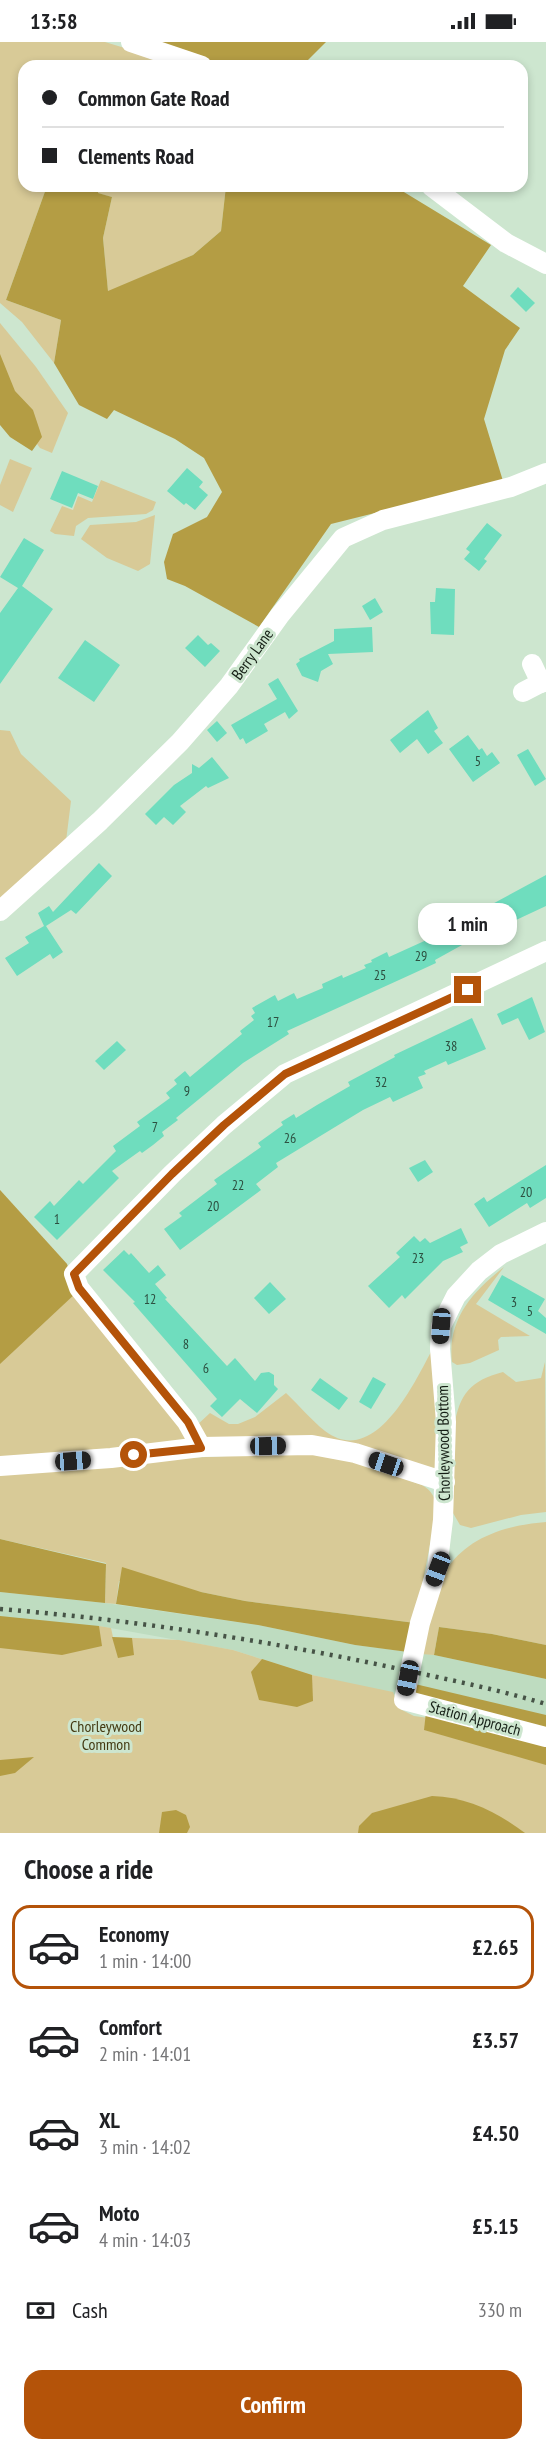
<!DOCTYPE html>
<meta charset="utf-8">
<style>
:root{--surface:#fff;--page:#f6f6f6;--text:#202124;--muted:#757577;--line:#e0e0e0;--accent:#b45309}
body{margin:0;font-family:"PT Sans Narrow",sans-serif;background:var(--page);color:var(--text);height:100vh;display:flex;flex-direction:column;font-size:22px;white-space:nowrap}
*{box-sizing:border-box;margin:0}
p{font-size:20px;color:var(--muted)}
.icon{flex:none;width:33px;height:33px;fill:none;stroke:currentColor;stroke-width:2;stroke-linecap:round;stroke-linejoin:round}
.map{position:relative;height:1791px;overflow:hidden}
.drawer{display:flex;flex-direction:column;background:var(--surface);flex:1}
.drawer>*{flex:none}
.banner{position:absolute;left:18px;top:18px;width:510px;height:132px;border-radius:18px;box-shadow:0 3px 9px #0003;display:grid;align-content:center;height:132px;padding:0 24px;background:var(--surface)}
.end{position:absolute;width:27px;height:27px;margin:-14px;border:8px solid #b45309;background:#fff;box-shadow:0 0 0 3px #fff}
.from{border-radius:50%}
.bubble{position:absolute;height:42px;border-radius:18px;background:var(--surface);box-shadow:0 3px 9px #0003;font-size:20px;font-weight:600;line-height:42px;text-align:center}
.car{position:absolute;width:18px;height:36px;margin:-18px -9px;border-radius:8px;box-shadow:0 0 4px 2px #0007;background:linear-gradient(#222 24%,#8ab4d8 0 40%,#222 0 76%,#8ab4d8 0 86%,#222 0)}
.banner b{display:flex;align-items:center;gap:21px;height:57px;font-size:22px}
.banner b+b{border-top:2px solid var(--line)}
.banner i{width:15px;height:15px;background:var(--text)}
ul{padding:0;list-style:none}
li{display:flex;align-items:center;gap:18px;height:84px;margin:0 12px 9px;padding:0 12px;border:3px solid transparent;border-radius:18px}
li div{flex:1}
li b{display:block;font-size:22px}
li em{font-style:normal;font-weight:600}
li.active{border-color:var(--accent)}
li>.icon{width:54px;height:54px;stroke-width:1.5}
h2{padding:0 24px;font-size:27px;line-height:72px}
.pay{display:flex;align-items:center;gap:15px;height:66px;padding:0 24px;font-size:22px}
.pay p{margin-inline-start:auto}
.action{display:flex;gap:12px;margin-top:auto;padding:12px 24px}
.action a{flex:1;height:69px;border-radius:18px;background:var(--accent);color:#fff;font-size:24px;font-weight:600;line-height:69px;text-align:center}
.status{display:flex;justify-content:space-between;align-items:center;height:42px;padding:0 30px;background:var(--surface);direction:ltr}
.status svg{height:16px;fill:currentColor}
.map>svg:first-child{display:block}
</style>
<div class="status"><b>13:58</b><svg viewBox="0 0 49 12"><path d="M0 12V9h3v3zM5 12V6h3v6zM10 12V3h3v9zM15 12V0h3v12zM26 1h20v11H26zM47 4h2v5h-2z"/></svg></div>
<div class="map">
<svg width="546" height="1791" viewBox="0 0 546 1791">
<rect width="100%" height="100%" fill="#cde6cf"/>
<polygon fill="#bedcc0" points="0,1550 105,1561 258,1583 355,1603 434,1613 546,1637 546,1688 312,1633 233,1608 99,1584 0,1584"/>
<g fill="#d8ca97">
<polygon points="0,0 105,0 184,24 24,24 24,144 47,144 6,258 61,278 54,321 22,280 0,261"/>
<polygon points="99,144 226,144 221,189 193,213 108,250 103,196 112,155 97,151"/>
<polygon points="0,281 36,325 68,371 52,411 40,406 0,352"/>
<polygon points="10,417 32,426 13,470 0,463 0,443"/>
<polygon points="101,438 156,460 153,468 146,472 88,476 76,484 74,494 55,492 50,489 62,464 73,468 78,454 92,460"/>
<polygon points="155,473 150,522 138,529 107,516 81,497 90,483 136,480"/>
<polygon points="0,688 10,689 21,712 71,759 66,799 0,861"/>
<polygon points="0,1148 67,1222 76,1251 185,1391 185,1397 179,1403 0,1419"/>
<path d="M 504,1225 L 476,1262 L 530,1294 L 501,1295 L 498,1298 L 499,1308 L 470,1321 L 457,1323 L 452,1320 C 447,1278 472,1250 504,1225 Z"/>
<path d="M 433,1306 L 439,1383 L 437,1424 L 431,1428 L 350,1402 L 216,1400 L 204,1395 L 196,1384 L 210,1371 L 229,1382 L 238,1382 L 255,1375 L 286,1351 C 299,1363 311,1378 325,1389 C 375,1427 415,1340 433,1306 Z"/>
<path d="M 545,1320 L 546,1470 L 521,1473 L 471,1486 L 460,1483 L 453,1471 L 454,1385 C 460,1351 470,1339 503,1330 L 516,1340 L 541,1336 Z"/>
<path d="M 288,1411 L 341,1414 L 422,1443 C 432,1449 435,1455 437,1466 L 415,1581 L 245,1559 L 201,1550 L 119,1539 L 116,1562 L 105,1561 L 106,1521 L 0,1497 L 0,1429 L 147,1418 Z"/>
<path d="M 546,1480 L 546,1603 L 492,1592 L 439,1585 L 434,1613 L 421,1612 L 445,1530 C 466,1495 507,1483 546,1480 Z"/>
<polygon points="99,1584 111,1586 113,1595 179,1598 233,1608 312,1633 393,1650 400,1667 414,1674 459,1680 546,1702 546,1791 0,1791 0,1593 98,1595"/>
</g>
<g fill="#b49d44">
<polygon points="155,0 326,0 302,24 222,24"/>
<polygon points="47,144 99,144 98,151 112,155 103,196 108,249 193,213 221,189 226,144 394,144 491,203 463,244 520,286 505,308 484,377 503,439 331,482 259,585 185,544 167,537 164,520 173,492 207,475 222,450 204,416 175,397 114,368 107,377 79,363 54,321 61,278 6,258"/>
<polygon points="0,312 15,349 33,368 42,395 32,409 10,395 0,383"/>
<polygon points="0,1148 67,1222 76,1251 0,1322"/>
<polygon points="0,1497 106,1522 105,1561 0,1550"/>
<polygon points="122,1525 201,1550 245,1559 415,1581 408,1610 355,1603 258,1583 116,1562"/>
<polygon points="0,1574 99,1584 102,1604 62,1613 0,1606"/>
<polygon points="439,1585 492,1592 546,1603 546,1637 434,1613"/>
<polygon points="112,1595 132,1596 134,1613 118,1616"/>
<polygon points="262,1617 312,1633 313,1659 297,1665 259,1658 251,1630"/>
<polygon points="415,1642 546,1673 546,1688 412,1655"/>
<polygon points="426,1670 546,1702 546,1723 424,1688"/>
<polygon points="34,1715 15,1731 0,1734 0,1718"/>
<path d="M 432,1754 C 467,1755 497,1770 525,1791 L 358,1791 L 359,1784 L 372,1771 Z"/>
<polygon points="176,1768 186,1773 190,1785 187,1791 159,1791 162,1770"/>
</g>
<g fill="#6fddbe">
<polygon points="518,245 535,261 526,270 510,254"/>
<polygon points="187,426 203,440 199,445 208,453 195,468 186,461 184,463 167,449"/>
<polygon points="62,429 98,444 93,457 78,451 72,466 50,457"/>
<polygon points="487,481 502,493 484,517 487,519 479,529 464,517 470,510 466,507"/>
<polygon points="24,496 44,508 22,544 53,567 0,642 0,571 18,546 0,535"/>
<polygon points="436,546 455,547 454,593 431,592 430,560 435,560"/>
<polygon points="375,556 383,570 370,578 362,564"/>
<polygon points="372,585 373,610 328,612 333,622 321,629 318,640 302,634 296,622 300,619 299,617 334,599 334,587"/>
<polygon points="198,593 208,603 211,601 220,609 205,625 185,606"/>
<polygon points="85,598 120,623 94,660 58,636"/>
<polygon points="278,636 298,669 289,677 285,670 264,682 268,689 246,702 243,696 240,698 231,683 277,657 268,642"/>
<polygon points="428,668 438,686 434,689 443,701 428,712 417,697 400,711 390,698"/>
<polygon points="217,679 227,691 217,700 207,688"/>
<polygon points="468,693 479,708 482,706 487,714 492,710 500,721 473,740 449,707"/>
<polygon points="528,707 546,737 535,744 517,713"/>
<polygon points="212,715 229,736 208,746 206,744 180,764 186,770 173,783 164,775 156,783 145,772 174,743 192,731 192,722 199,726"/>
<polygon points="99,821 112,834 76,872 71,868 46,884 63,910 53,917 50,912 17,934 5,916 29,901 25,895 44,884 38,871 49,864 53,870"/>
<polygon points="546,833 546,864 462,903 435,918 436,921 410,933 287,989 289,992 243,1021 176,1076 178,1078 162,1090 164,1094 153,1103 142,1111 140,1109 112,1129 119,1136 57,1198 34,1175 50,1159 54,1164 79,1138 83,1142 116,1109 113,1104 140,1084 137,1080 170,1056 166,1051 177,1042 174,1038 185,1029 190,1035 242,992 240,989 254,978 251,974 255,971 252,966 275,953 278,959 294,951 297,957 323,946 322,942 342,933 343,936 366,926 364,923 372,920 371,918 387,910 389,915 442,891 438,881 469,866 472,873"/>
<polygon points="532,955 545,990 529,998 518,976 502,983 497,972"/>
<polygon points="472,976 486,1007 448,1023 446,1019 424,1029 426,1032 418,1035 423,1046 393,1060 390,1055 363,1068 276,1121 278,1125 256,1142 261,1148 180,1208 164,1187 182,1174 179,1171 217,1142 214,1138 261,1105 258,1101 283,1083 281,1080 294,1072 296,1076 317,1063 350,1044 348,1040 395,1015 394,1013"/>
<polygon points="117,999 126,1008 104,1028 95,1019"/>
<polygon points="425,1118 433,1130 418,1140 409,1126"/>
<polygon points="546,1123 546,1156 530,1166 527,1161 489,1185 474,1162 484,1155 487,1160"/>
<polygon points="461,1186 468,1201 460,1205 463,1210 443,1219 405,1257 402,1253 389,1266 368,1244 400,1215 396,1211 414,1194 420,1200 425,1196 430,1201"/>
<polygon points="124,1208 129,1213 131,1211 149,1231 158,1223 166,1233 155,1242 167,1256 165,1257 227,1324 235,1316 255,1339 261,1331 269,1330 274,1333 274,1343 278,1347 257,1371 240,1357 222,1375 210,1364 217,1357 133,1261 135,1260 103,1228"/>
<polygon points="502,1233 545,1257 538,1269 546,1276 546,1292 488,1258"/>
<polygon points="270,1240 286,1257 269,1272 254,1256"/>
<polygon points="373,1335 386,1342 371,1367 359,1360"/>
<polygon points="320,1336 348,1356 339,1368 311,1348"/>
</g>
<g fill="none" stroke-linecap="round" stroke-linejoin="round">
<g stroke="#fff" stroke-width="20">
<polyline points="131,0 202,24"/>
<polyline points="431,144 506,201 546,222"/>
<polyline points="532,622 541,641"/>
<polyline points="523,650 546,638"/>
<polyline points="0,869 100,779 180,700 229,644 280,573 343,496 383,478 511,445 546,431"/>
<polyline points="546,1190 501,1212 479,1229 456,1254 441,1284 440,1307 446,1380 443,1478 437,1527 420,1581 404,1658 546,1695"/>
<polyline points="201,1405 187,1380 79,1246 74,1232 172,1132 224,1083 285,1032 546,909"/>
<polyline points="0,1424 111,1416 201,1405 312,1403 355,1411 445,1440"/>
</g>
<path stroke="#465346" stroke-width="4.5" stroke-dasharray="3 6" stroke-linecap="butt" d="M 0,1567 C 134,1578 264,1598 395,1626 C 446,1637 496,1647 546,1662"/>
</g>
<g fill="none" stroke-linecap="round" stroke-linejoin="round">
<polyline stroke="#b45309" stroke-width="8" points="134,1413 201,1406 188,1380 79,1246 74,1232 172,1132 224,1083 285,1032 468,948"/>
</g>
<g text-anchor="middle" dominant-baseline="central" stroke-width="6" stroke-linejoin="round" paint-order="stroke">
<g font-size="14" fill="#2c4e3f">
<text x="478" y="719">5</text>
<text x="421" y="914">29</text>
<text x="380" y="933">25</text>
<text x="273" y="980">17</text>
<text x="451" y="1004">38</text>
<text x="381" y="1040">32</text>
<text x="187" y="1049">9</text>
<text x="155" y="1085">7</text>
<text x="290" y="1096">26</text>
<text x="238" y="1143">22</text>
<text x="526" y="1150">20</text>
<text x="213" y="1164">20</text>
<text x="57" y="1177">1</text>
<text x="418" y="1216">23</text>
<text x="150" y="1257">12</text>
<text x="514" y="1260">3</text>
<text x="530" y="1269">5</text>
<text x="186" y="1302">8</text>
<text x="206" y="1326">6</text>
</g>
<g font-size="16" fill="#151e15" stroke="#cde6cf">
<text transform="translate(252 612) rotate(-54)">Berry Lane</text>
<text transform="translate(443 1401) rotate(-91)">Chorleywood Bottom</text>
<text transform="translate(475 1676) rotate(15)">Station Approach</text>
</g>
<g font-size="16" fill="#443a13" stroke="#cde6cf">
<text x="106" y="1684">Chorleywood<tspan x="106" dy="18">Common</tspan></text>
</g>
</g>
</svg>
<i class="end from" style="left:134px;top:1413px"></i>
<i class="end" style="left:468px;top:948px"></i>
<div class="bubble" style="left:418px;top:861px;width:99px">1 min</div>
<i class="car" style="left:441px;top:1284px;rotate:184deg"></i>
<i class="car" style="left:268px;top:1404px;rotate:89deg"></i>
<i class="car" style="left:73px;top:1419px;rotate:86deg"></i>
<i class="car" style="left:386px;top:1422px;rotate:289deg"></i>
<i class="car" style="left:438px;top:1527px;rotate:201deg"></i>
<i class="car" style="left:408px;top:1636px;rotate:192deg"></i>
<div class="banner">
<b><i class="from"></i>Common Gate Road</b>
<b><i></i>Clements Road</b>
</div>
</div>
<section class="drawer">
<h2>Choose a ride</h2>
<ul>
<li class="active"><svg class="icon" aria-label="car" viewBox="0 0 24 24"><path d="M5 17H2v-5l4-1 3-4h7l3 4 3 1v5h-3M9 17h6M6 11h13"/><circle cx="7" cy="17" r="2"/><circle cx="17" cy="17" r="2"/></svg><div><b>Economy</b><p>1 min · 14:00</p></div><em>£2.65</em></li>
<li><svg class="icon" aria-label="car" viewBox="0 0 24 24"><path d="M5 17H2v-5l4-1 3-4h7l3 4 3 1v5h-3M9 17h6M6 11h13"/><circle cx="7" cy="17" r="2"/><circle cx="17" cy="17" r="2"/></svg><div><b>Comfort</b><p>2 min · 14:01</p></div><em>£3.57</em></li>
<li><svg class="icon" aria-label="car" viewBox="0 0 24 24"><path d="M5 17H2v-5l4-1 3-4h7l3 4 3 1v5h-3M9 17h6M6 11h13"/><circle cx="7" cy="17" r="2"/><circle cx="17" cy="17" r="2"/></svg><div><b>XL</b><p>3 min · 14:02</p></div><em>£4.50</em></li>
<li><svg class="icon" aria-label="car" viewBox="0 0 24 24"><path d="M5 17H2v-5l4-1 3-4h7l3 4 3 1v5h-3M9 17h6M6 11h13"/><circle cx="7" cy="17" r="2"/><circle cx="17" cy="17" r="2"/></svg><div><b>Moto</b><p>4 min · 14:03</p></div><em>£5.15</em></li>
</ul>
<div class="pay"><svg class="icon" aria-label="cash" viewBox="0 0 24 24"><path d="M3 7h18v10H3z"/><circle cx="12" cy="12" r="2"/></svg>Cash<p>330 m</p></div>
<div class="action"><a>Confirm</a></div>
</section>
